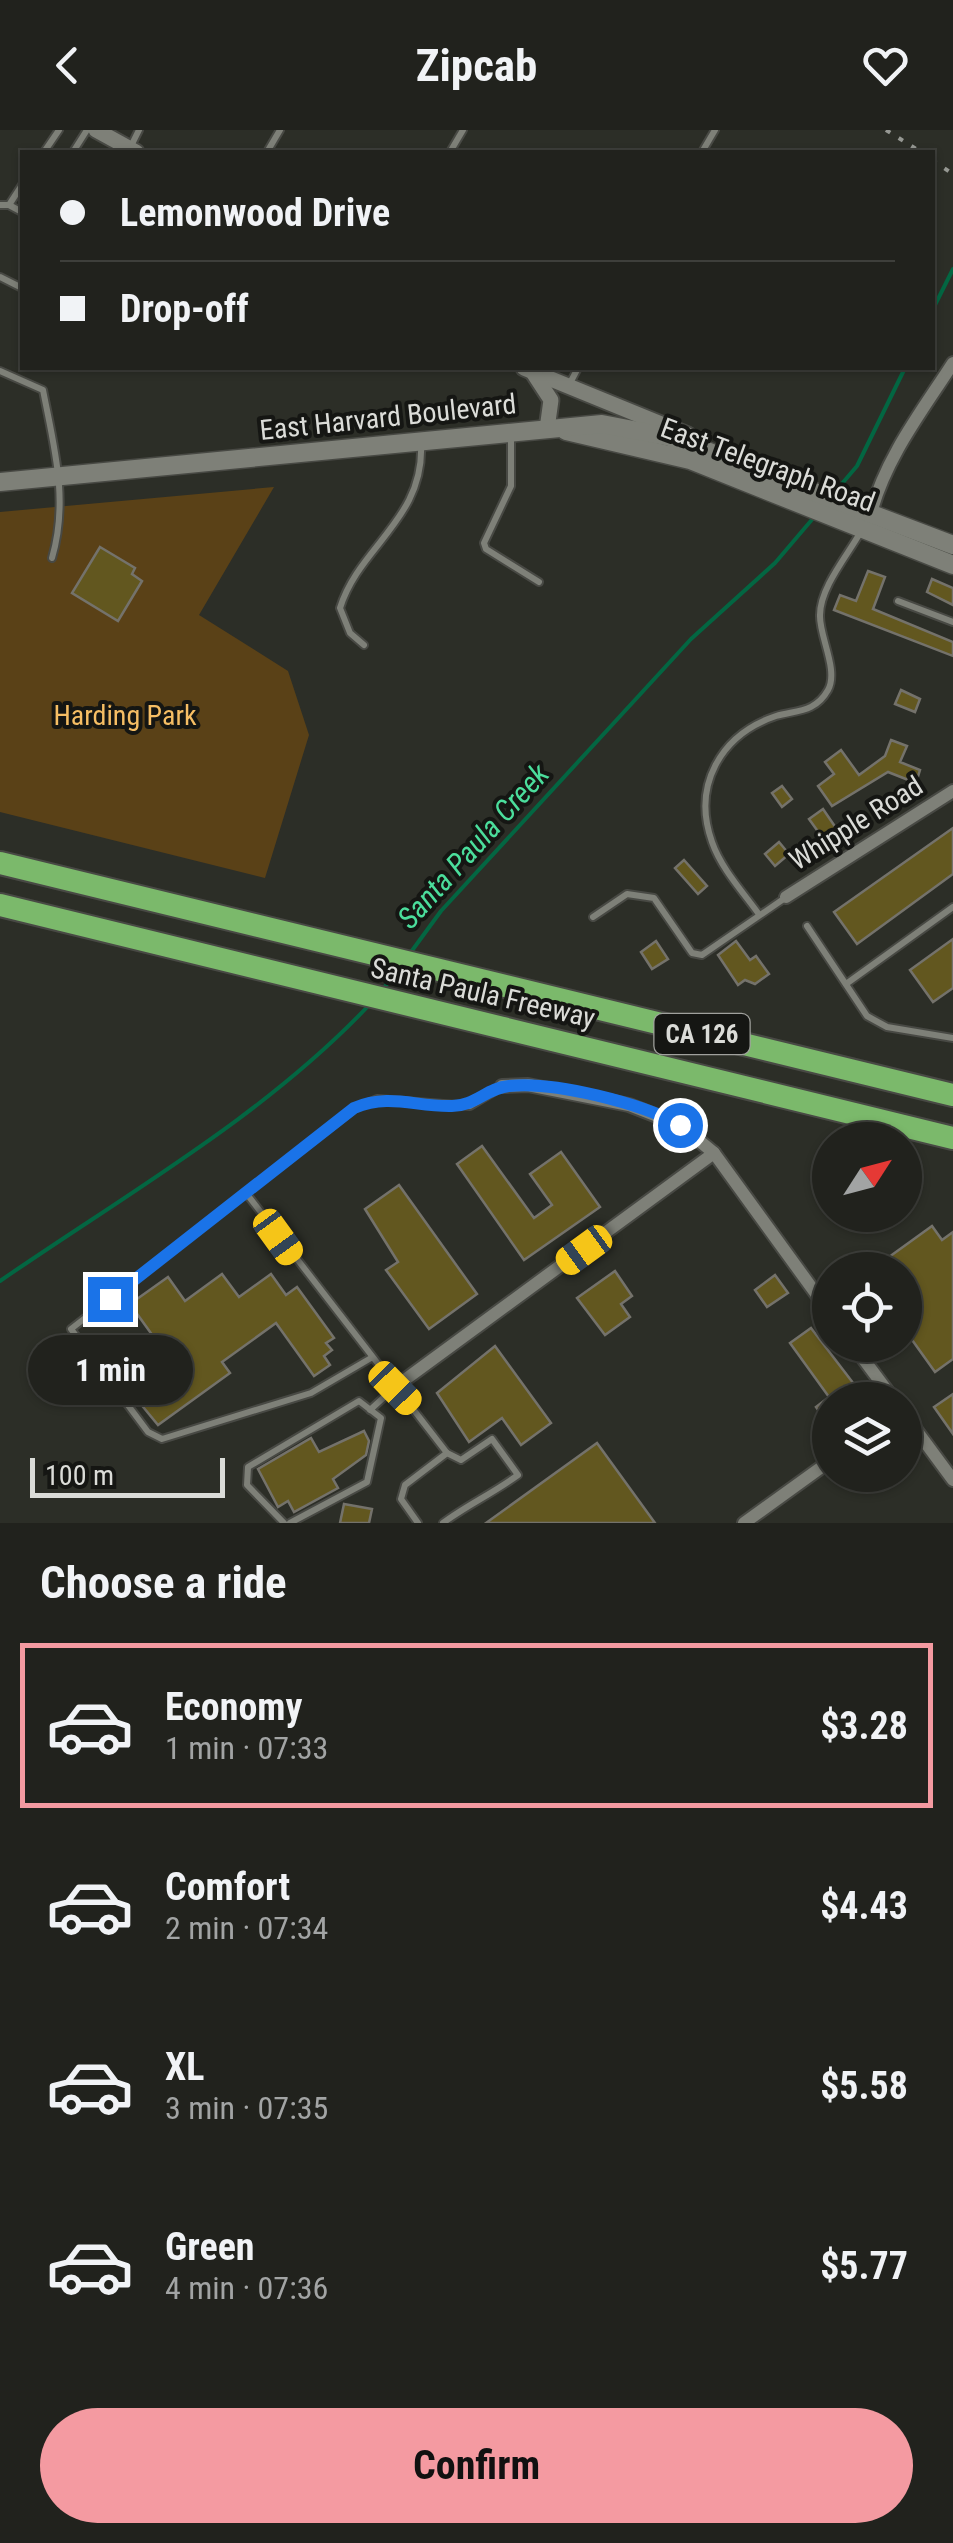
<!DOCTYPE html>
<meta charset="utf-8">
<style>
:root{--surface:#21221d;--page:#2d2f2a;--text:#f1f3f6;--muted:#a2a4a4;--line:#3e3f3b;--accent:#f49aa1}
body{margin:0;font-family:"Roboto Condensed",sans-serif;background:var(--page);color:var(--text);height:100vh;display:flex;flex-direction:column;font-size:38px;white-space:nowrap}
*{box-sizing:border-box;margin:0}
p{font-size:32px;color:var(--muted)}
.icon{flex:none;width:55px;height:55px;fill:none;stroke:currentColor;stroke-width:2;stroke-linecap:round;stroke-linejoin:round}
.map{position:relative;height:1393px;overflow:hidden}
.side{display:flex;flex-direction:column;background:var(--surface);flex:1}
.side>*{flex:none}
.banner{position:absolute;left:20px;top:20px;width:915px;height:220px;border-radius:0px;box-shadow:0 2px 8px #0004,0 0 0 2px var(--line);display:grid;align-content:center;height:220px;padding:0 40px;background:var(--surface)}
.needle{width:65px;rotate:54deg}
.fabs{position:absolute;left:812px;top:992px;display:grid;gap:20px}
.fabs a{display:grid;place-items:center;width:110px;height:110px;border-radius:50%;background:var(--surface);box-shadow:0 2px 8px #0004,0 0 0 2px var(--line);font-size:50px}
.scale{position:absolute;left:30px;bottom:25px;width:195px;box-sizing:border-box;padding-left:10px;border:5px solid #dbdcd8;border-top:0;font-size:28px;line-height:35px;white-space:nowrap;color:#dbdcd8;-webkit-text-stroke:8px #151613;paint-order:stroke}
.end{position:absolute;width:45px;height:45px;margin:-22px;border:12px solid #1a73e8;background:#fff;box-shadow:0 0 0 5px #fff}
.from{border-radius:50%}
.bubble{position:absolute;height:70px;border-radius:35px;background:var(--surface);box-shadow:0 2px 8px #0004,0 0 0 2px var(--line);font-size:32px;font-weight:700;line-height:70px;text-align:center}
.car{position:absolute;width:30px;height:60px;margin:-30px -15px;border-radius:12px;box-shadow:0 0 8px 2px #0007;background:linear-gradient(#f5c518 24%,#345 0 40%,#f5c518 0 76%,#345 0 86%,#f5c518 0)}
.banner b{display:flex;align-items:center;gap:35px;height:95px;font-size:38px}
.banner b+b{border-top:2px solid var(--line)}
.banner i{width:25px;height:25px;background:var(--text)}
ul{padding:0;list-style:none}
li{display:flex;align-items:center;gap:30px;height:165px;margin:0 20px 15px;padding:0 20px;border:5px solid transparent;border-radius:0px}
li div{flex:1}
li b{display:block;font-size:38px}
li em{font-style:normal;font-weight:700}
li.on{border-color:var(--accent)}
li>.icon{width:90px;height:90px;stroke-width:1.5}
h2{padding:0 40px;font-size:45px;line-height:120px}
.primary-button{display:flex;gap:20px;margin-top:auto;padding:20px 40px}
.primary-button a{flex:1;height:115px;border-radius:60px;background:var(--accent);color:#111;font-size:40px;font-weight:700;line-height:115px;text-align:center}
header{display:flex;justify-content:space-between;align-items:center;height:130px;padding:0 40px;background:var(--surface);font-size:45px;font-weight:700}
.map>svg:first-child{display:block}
</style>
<header><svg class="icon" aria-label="back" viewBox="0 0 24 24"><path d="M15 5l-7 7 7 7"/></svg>Zipcab<svg class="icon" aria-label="heart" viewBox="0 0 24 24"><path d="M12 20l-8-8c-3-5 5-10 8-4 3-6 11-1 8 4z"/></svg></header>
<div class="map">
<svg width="953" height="1393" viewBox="0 0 953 1393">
<rect width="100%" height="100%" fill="#2c2e27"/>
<polygon fill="#5a4117" points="274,357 199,485 288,541 309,605 265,748 0,682 0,382"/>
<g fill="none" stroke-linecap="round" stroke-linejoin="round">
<g stroke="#036642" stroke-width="4">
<polyline points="932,181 953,139"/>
<polyline points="834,363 857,336 905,238"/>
<polyline points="411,822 441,781 691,509 775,433 815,386"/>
<polyline points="384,858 399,837"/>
<path d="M 0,1151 C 126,1064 266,985 371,873"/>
</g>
</g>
<g fill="#62571f" stroke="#74726b" stroke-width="2.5">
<polygon points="100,417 135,438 132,444 142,451 118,491 72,463"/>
<polygon points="868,441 885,447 873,479 953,512 953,526 834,480 840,465 856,471"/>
<polygon points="932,449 953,458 953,475 927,462"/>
<polygon points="901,560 920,569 915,582 895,574"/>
<polygon points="891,610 907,616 900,632 920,640 916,653 888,642 832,676 818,656 834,644 825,632 841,620 859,645 885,626"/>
<polygon points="782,656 792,669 782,677 772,663"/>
<polygon points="823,679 836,698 822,707 809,689"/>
<polygon points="953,698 953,744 857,814 834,782"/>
<polygon points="779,712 789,724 775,736 765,724"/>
<polygon points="684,730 707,756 698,764 675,738"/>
<polygon points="953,809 953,858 933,872 910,840"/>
<polygon points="656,811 668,829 652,839 641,822"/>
<polygon points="736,811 750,830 756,826 769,844 755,854 745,850 738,855 718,825"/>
<polygon points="482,1016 534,1088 552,1075 530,1044 561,1022 600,1077 524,1130 457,1034"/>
<polygon points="399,1055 477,1164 429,1199 386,1140 398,1132 365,1079"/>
<polygon points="932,1096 942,1110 953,1102 953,1229 935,1242 905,1200 905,1140 871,1140"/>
<polygon points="615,1141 632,1166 621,1174 630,1187 605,1205 577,1168"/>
<polygon points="222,1144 239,1167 271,1144 286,1165 297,1157 334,1208 326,1213 332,1220 324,1226 330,1235 314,1246 276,1193 222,1232 230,1243 158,1295 121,1250 163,1220 130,1174 168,1147 185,1171"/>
<polygon points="775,1145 788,1163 767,1177 755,1160"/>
<polygon points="811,1198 860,1262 849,1270 830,1269 830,1297 816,1277 829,1267 790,1213"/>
<polygon points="495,1216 551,1293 521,1315 502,1288 469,1312 437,1263"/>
<polygon points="953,1264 953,1304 934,1277"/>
<polygon points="364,1301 369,1311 366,1325 333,1349 338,1358 294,1382 288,1371 278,1377 258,1339 311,1308 319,1322"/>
<polygon points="597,1313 655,1393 486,1393"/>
<polygon points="344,1374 372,1379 369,1393 340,1393"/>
</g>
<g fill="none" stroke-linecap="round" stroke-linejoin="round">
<defs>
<g id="service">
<polyline points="130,18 139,0"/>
<polyline points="44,22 59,0"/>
<polyline points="73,22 87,0"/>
<polyline points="267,22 280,0"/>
<polyline points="450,22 463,0"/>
<polyline points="702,22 715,0"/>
<polyline points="0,75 9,75 22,55"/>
<polyline points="9,75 22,82"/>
<polyline points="0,147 22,158"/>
<path d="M 0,241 L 43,260 C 54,317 69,370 52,428"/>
<polyline points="570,253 578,238"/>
<polyline points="511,305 511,356 484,413 486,419 539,452"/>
<polyline points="898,471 953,492"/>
<path d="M 364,515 L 350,503 L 340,478 C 359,416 425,389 421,313"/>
<path d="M 758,783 C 742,761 721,738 712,712 C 692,656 720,605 776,586 C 796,580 815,583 828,560 C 839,540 819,506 820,485 C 820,458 847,426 860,403"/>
<polyline points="593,787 627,764 654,768 692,823 702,825 785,768"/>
<polyline points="807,796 867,886 887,897 953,908"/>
<polyline points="846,854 953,777"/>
<path d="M 246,1063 L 447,1323 L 461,1330 L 492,1309 L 518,1345 C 492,1364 467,1375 443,1393"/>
<polyline points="371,1228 311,1263 162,1309 148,1302 71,1199 354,979 377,969 470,976 500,958"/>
<polyline points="370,1280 394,1258"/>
<polyline points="284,1393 247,1355 248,1337 359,1271 381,1288 367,1352 290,1393"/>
<polyline points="418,1393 401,1369 405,1355 447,1323"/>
</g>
<g id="minor">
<path d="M 871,383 C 886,327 922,281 953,233"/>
<polyline points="786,767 953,661"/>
<polyline points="502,956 528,955 629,975 680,995 714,1023 830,1183"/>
<polyline points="853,1215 894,1270"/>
<polyline points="395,1257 714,1023"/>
<polyline points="905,1285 953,1350"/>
<polyline points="744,1393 830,1331"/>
</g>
<g id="tertiary">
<polyline points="96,0 136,22"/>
<polyline points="524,238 688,305"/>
<polyline points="534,244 551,270 547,299"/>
</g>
<g id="secondary">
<polyline points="566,301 690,330 953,435"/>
<polyline points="0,352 602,294 670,307 953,415"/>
</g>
<g id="motorway">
<polyline points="0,733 953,965"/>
<polyline points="0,775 953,1008"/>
</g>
</defs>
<use href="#service" stroke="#484944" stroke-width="10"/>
<use href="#minor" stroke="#484944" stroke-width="16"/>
<use href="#tertiary" stroke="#484944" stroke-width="19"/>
<use href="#secondary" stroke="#484944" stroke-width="21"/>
<use href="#motorway" stroke="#484944" stroke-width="26"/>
<use href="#service" stroke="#7e8078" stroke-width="6"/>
<use href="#minor" stroke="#7e8078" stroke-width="12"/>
<use href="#tertiary" stroke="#7e8078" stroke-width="15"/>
<use href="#secondary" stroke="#7e8078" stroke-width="18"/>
<use href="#motorway" stroke="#7bb96b" stroke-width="22"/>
<g stroke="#969893" stroke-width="4" stroke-dasharray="5 10" stroke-linecap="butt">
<polyline points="886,0 921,22"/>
<polyline points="932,30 953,44"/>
</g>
</g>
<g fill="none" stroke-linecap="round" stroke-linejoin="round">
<path stroke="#1a73e8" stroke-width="12" d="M 110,1169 L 354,978 C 390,963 415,977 452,976 C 475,976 487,958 509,956 C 554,951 641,973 680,995"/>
</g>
<g text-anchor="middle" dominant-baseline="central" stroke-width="8" stroke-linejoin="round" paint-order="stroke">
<rect fill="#151613" stroke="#a0a19d" stroke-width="2.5" x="654.5" y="884" width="95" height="40" rx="8"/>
<g font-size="25" font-weight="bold" fill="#dbdcd8">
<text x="702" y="904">CA 126</text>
</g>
<g font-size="28" fill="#dbdcd8" stroke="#151613">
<text transform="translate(388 287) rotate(-6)">East Harvard Boulevard</text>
<text transform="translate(768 335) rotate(20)">East Telegraph Road</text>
<text transform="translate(856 693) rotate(-32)">Whipple Road</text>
<text transform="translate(483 863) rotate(13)">Santa Paula Freeway</text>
</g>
<g font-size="28" fill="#f6be64" stroke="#151613">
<text x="125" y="585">Harding Park</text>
</g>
<g font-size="30" font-style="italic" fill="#4bde9c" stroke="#151613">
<text transform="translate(473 716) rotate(-48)">Santa Paula Creek</text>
</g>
</g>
</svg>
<div class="fabs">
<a><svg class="needle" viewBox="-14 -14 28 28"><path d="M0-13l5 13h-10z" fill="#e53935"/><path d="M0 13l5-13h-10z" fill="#a2a4a4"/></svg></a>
<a><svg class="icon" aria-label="locate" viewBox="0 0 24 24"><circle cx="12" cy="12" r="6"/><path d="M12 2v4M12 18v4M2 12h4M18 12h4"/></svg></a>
<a><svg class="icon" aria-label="layers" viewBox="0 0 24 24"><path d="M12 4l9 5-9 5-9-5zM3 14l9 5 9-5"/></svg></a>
</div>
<div class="scale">100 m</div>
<i class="end from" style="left:680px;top:995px"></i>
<i class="end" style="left:110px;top:1169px"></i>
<div class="bubble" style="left:28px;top:1205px;width:165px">1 min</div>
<i class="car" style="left:278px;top:1107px;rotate:144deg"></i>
<i class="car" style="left:584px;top:1120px;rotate:234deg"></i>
<i class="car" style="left:395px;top:1258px;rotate:136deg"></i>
<div class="banner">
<b><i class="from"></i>Lemonwood Drive</b>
<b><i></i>Drop-off</b>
</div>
</div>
<section class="side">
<h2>Choose a ride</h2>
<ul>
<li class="on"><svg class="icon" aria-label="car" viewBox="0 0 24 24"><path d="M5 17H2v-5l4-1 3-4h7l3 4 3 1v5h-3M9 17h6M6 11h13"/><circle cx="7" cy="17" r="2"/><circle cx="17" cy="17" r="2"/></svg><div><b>Economy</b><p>1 min · 07:33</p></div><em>$3.28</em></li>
<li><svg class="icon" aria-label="car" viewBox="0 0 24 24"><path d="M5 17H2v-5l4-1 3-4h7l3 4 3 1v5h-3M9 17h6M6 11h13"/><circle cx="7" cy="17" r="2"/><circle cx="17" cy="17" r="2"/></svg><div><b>Comfort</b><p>2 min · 07:34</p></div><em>$4.43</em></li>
<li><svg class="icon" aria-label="car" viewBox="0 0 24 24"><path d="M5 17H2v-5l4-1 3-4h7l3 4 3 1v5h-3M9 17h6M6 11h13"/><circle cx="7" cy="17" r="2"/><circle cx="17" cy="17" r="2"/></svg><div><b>XL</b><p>3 min · 07:35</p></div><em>$5.58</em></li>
<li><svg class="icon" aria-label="car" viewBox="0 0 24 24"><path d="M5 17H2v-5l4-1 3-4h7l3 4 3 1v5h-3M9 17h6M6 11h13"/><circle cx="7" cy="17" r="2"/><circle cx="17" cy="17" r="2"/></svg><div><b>Green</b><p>4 min · 07:36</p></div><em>$5.77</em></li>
</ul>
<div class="primary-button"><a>Confirm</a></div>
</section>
